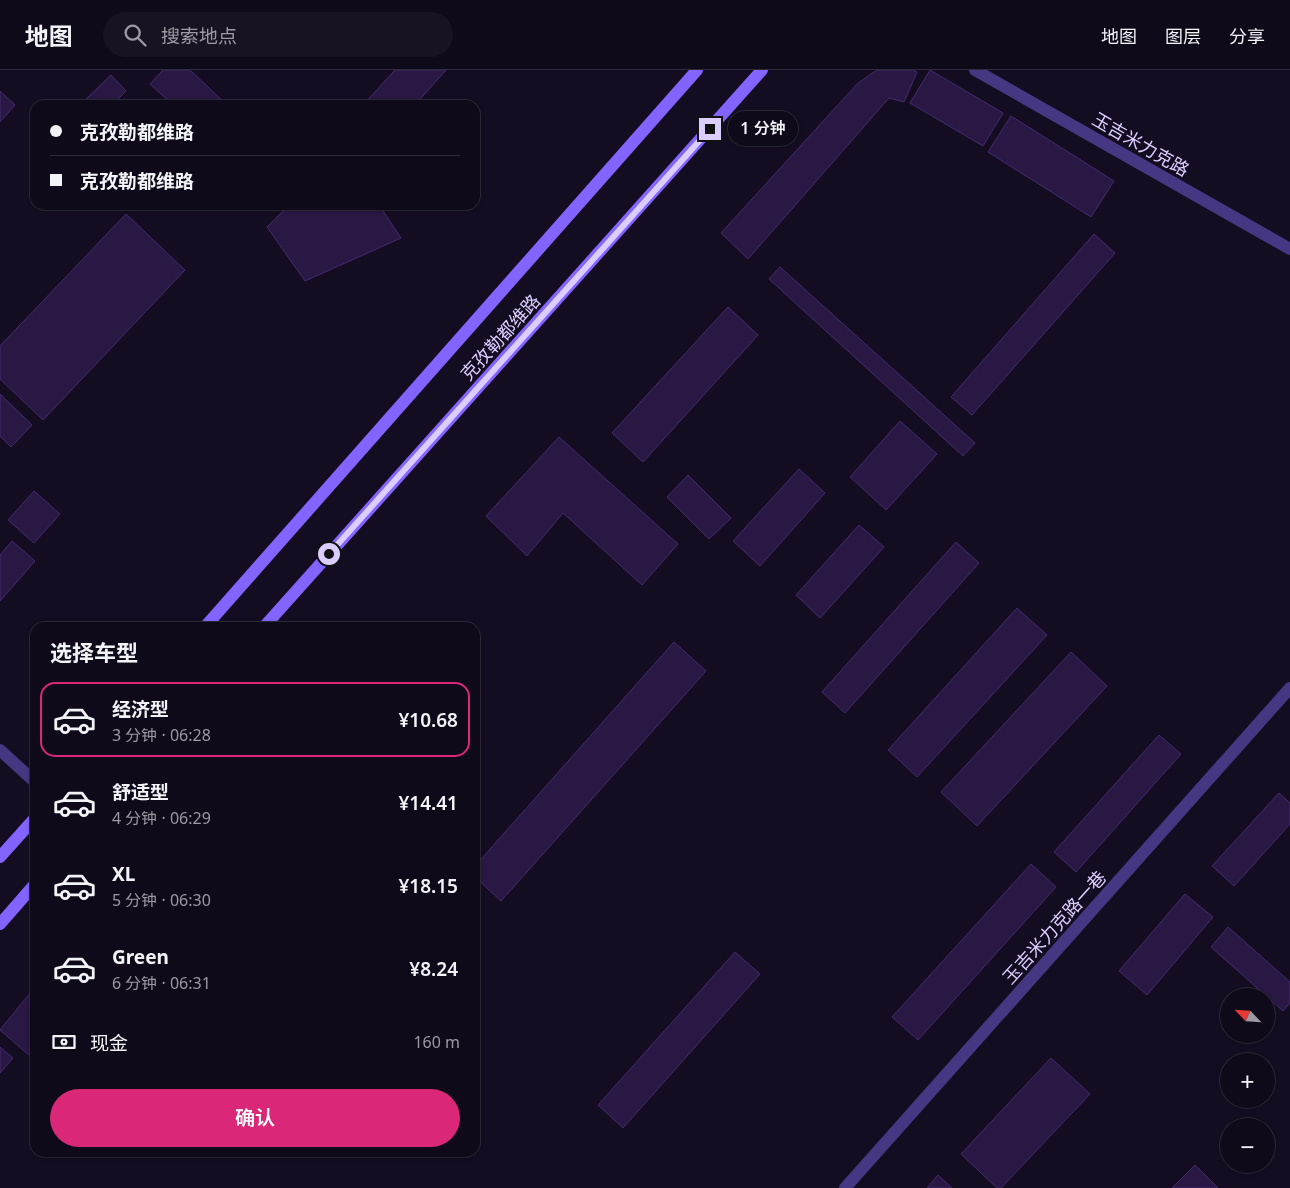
<!DOCTYPE html>
<html lang="zh">
<meta charset="utf-8">
<style>
:root{--surface:#0f0a1a;--page:#181323;--text:#f1f3f6;--muted:#9b9aa2;--line:#2f2b39;--accent:#db2777}
body{margin:0;font-family:"Noto Sans","Noto Sans SC",sans-serif;background:var(--page);color:var(--text);height:100vh;display:flex;flex-direction:column;font-size:19px;white-space:nowrap}
*{box-sizing:border-box;margin:0}
p{font-size:16px;color:var(--muted)}
.icon{flex:none;width:28px;height:28px;fill:none;stroke:currentColor;stroke-width:2;stroke-linecap:round;stroke-linejoin:round}
.map{position:relative;flex:1;overflow:hidden}
.side{position:absolute;left:30px;top:552px;width:450px;height:535px;display:flex;flex-direction:column;background:var(--surface);border-radius:15px;box-shadow:0 1px 4px #0004,0 0 0 1px var(--line)}
.side>*{flex:none}
.guide{position:absolute;left:30px;top:30px;width:450px;height:110px;border-radius:15px;box-shadow:0 1px 4px #0004,0 0 0 1px var(--line);display:grid;align-content:center;height:110px;padding:0 20px;background:var(--surface)}
.needle{width:32px;rotate:295deg}
.fabs{position:absolute;left:1220px;top:918px;display:grid;gap:10px}
.fabs a{display:grid;place-items:center;width:55px;height:55px;border-radius:50%;background:var(--surface);box-shadow:0 1px 4px #0004,0 0 0 1px var(--line);font-size:25px}
.end{position:absolute;width:22px;height:22px;margin:-11px;border:6px solid #dccdff;background:#111;box-shadow:0 0 0 2px #111}
.from{border-radius:50%}
.bubble{position:absolute;height:35px;border-radius:18px;background:var(--surface);box-shadow:0 1px 4px #0004,0 0 0 1px var(--line);font-size:16px;font-weight:600;line-height:35px;text-align:center}
.guide b{display:flex;align-items:center;gap:18px;height:48px;font-size:19px}
.guide b+b{border-top:1px solid var(--line)}
.guide i{width:12px;height:12px;background:var(--text)}
ul{padding:0;list-style:none}
li{display:flex;align-items:center;gap:15px;height:75px;margin:0 10px 8px;padding:0 10px;border:2px solid transparent;border-radius:15px}
li div{flex:1}
li b{display:block;font-size:19px}
li em{font-style:normal;font-weight:600}
li.active{border-color:var(--accent)}
li>.icon{width:45px;height:45px;stroke-width:1.5}
h2{padding:0 20px;font-size:22px;line-height:60px}
.pay{display:flex;align-items:center;gap:12px;height:55px;padding:0 20px;font-size:19px}
.pay p{margin-inline-start:auto}
.primary-button{display:flex;gap:10px;margin-top:auto;padding:10px 20px}
.primary-button a{flex:1;height:58px;border-radius:30px;background:var(--accent);color:#fff;font-size:20px;font-weight:600;line-height:58px;text-align:center}
header{display:flex;align-items:center;gap:30px;box-sizing:border-box;height:70px;padding:0 25px;background:var(--surface);border-bottom:1px solid var(--line)}
header strong{font-size:24px}
nav{display:flex;gap:28px;margin-inline-start:auto;font-size:18px}
.search{width:350px;height:45px;background:var(--page);display:flex;align-items:center;gap:12px;box-sizing:border-box;padding:0 18px;border-radius:28px;color:var(--muted);font-size:19px}
.map>svg:first-child{display:block}
</style>
<header>
<strong>地图</strong>
<div class="search"><svg class="icon" aria-label="search" viewBox="0 0 24 24"><circle cx="10" cy="10" r="6"/><path d="M15 15l6 6"/></svg>搜索地点</div>
<nav><a>地图</a><a>图层</a><a>分享</a></nav>
</header>
<div class="map">
<svg width="1290" height="1118" viewBox="0 0 1290 1118">
<rect width="100%" height="100%" fill="#140d22"/>
<g fill="#291843" stroke="#442a6f">
<polygon points="163,0 190,0 227,35 173,35 150,14"/>
<polygon points="395,0 446,0 415,35 363,35"/>
<polygon points="877,0 912,0 917,2 904,32 889,28 748,189 721,163 858,13"/>
<polygon points="930,0 1003,43 983,76 910,33"/>
<polygon points="111,5 126,21 112,35 80,35"/>
<polygon points="0,21 15,35 0,52"/>
<polygon points="1011,46 1114,111 1091,147 988,82"/>
<polygon points="289,135 379,135 401,168 305,211 267,157"/>
<polygon points="126,144 185,200 43,350 0,309 0,276"/>
<polygon points="1094,164 1115,183 972,345 951,327"/>
<polygon points="780,197 975,373 963,386 769,209"/>
<polygon points="728,237 758,265 643,392 612,363"/>
<polygon points="0,324 32,355 11,377 0,366"/>
<polygon points="900,351 937,384 886,440 850,407"/>
<polygon points="559,367 678,474 642,515 563,443 527,486 486,446"/>
<polygon points="799,399 825,423 760,496 733,471"/>
<polygon points="688,405 731,448 709,469 667,427"/>
<polygon points="34,421 60,444 34,473 8,450"/>
<polygon points="859,455 884,477 820,548 796,525"/>
<polygon points="12,471 35,491 0,531 0,485"/>
<polygon points="956,472 979,493 845,643 822,622"/>
<polygon points="1017,538 1047,565 917,707 888,680"/>
<polygon points="674,572 706,601 501,831 475,807 475,796"/>
<polygon points="1071,582 1107,616 977,756 941,722"/>
<polygon points="1159,665 1181,684 1076,802 1054,782"/>
<polygon points="1279,723 1290,733 1290,754 1234,816 1212,796"/>
<polygon points="1031,794 1056,817 918,970 892,947"/>
<polygon points="1185,824 1213,847 1147,925 1119,901"/>
<polygon points="1228,857 1290,912 1290,933 1283,941 1211,877"/>
<polygon points="735,882 760,904 623,1058 598,1035"/>
<polygon points="35,917 35,980 30,986 0,960"/>
<polygon points="0,977 13,988 0,1003"/>
<polygon points="1051,988 1090,1024 1001,1118 997,1118 961,1084"/>
<polygon points="1195,1095 1218,1118 1172,1118"/>
<polygon points="938,1105 952,1118 927,1118"/>
</g>
<g fill="none" stroke-linecap="round" stroke-linejoin="round">
<g stroke="#473782" stroke-width="12">
<polyline points="975,0 1290,179"/>
<polyline points="0,680 35,712"/>
<polyline points="845,1118 1290,618"/>
</g>
<g stroke="#8464ff" stroke-width="12">
<polyline points="204,558 697,0"/>
<polyline points="263,558 762,0"/>
<polyline points="0,787 35,748"/>
<polyline points="0,854 35,814"/>
</g>
</g>
<g fill="none" stroke-linecap="round" stroke-linejoin="round">
<polyline stroke="#dccdff" stroke-width="6" points="329,484 710,59"/>
</g>
<g text-anchor="middle" dominant-baseline="central" stroke-width="4" stroke-linejoin="round" paint-order="stroke">
<g font-size="18" fill="#dccdff" stroke="#140d22">
<text transform="translate(1141 74) rotate(30)">玉吉米力克路</text>
<text transform="translate(500 267) rotate(-48)">克孜勒都维路</text>
<text transform="translate(1054 857) rotate(-48)">玉吉米力克路一巷</text>
</g>
</g>
</svg>
<div class="fabs">
<a><svg class="needle" viewBox="-14 -14 28 28"><path d="M0-13l5 13h-10z" fill="#e53935"/><path d="M0 13l5-13h-10z" fill="#9b9aa2"/></svg></a>
<a>+</a>
<a>−</a>
</div>
<i class="end from" style="left:329px;top:484px"></i>
<i class="end" style="left:710px;top:59px"></i>
<div class="bubble" style="left:728px;top:41px;width:70px">1 分钟</div>
<div class="guide">
<b><i class="from"></i>克孜勒都维路</b>
<b><i></i>克孜勒都维路</b>
</div>
<section class="side">
<h2>选择车型</h2>
<ul>
<li class="active"><svg class="icon" aria-label="car" viewBox="0 0 24 24"><path d="M5 17H2v-5l4-1 3-4h7l3 4 3 1v5h-3M9 17h6M6 11h13"/><circle cx="7" cy="17" r="2"/><circle cx="17" cy="17" r="2"/></svg><div><b>经济型</b><p>3 分钟 · 06:28</p></div><em>¥10.68</em></li>
<li><svg class="icon" aria-label="car" viewBox="0 0 24 24"><path d="M5 17H2v-5l4-1 3-4h7l3 4 3 1v5h-3M9 17h6M6 11h13"/><circle cx="7" cy="17" r="2"/><circle cx="17" cy="17" r="2"/></svg><div><b>舒适型</b><p>4 分钟 · 06:29</p></div><em>¥14.41</em></li>
<li><svg class="icon" aria-label="car" viewBox="0 0 24 24"><path d="M5 17H2v-5l4-1 3-4h7l3 4 3 1v5h-3M9 17h6M6 11h13"/><circle cx="7" cy="17" r="2"/><circle cx="17" cy="17" r="2"/></svg><div><b>XL</b><p>5 分钟 · 06:30</p></div><em>¥18.15</em></li>
<li><svg class="icon" aria-label="car" viewBox="0 0 24 24"><path d="M5 17H2v-5l4-1 3-4h7l3 4 3 1v5h-3M9 17h6M6 11h13"/><circle cx="7" cy="17" r="2"/><circle cx="17" cy="17" r="2"/></svg><div><b>Green</b><p>6 分钟 · 06:31</p></div><em>¥8.24</em></li>
</ul>
<div class="pay"><svg class="icon" aria-label="cash" viewBox="0 0 24 24"><path d="M3 7h18v10H3z"/><circle cx="12" cy="12" r="2"/></svg>现金<p>160 m</p></div>
<div class="primary-button"><a>确认</a></div>
</section>
</div>
